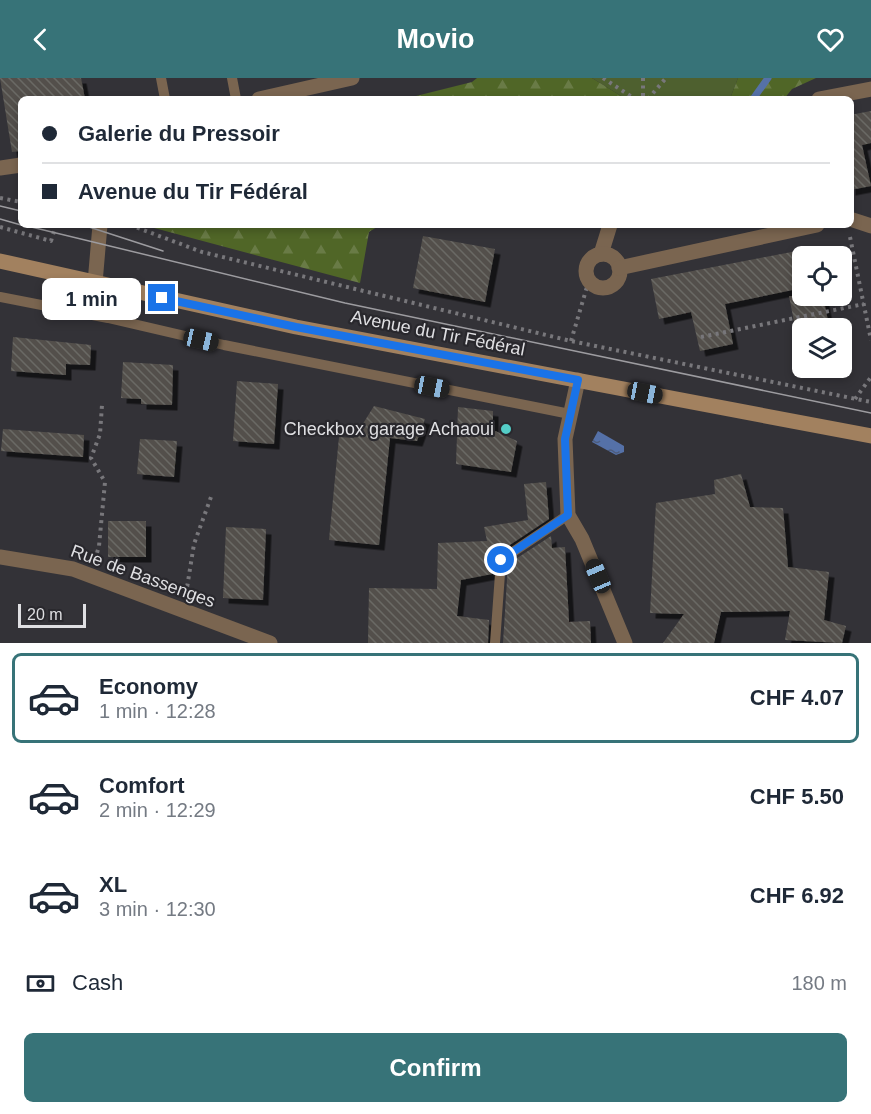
<!DOCTYPE html>
<meta charset="utf-8">
<style>
:root{--surface:#fff;--page:#f2f2f3;--text:#1f2937;--muted:#747a83;--line:#e0e1e3;--accent:#377378}
body{margin:0;font-family:Helvetica,sans-serif;background:var(--page);color:var(--text);height:100vh;display:flex;flex-direction:column;font-size:22px;white-space:nowrap}
*{box-sizing:border-box;margin:0}
p{font-size:20px;color:var(--muted)}
.icon{flex:none;width:33px;height:33px;fill:none;stroke:currentColor;stroke-width:2;stroke-linecap:round;stroke-linejoin:round}
.map{position:relative;height:565px;overflow:hidden}
.side{display:flex;flex-direction:column;background:var(--surface);flex:1}
.side>*{flex:none}
.hud{position:absolute;left:18px;top:18px;width:836px;height:132px;border-radius:9px;box-shadow:0 3px 9px #0003;display:grid;align-content:center;height:132px;padding:0 24px;background:var(--surface)}
.buttons{position:absolute;left:792px;top:168px;display:grid;gap:12px}
.buttons a{display:grid;place-items:center;width:60px;height:60px;border-radius:9px;background:var(--surface);box-shadow:0 3px 9px #0003;font-size:30px}
.scale{position:absolute;left:18px;bottom:15px;width:68px;box-sizing:border-box;padding-left:6px;border:3px solid #dfdfe2;border-top:0;font-size:16px;line-height:21px;white-space:nowrap;color:#dfdfe2;-webkit-text-stroke:4px #29282d;paint-order:stroke}
.end{position:absolute;width:27px;height:27px;margin:-14px;border:8px solid #1a73e8;background:#fff;box-shadow:0 0 0 3px #fff}
.from{border-radius:50%}
.bubble{position:absolute;height:42px;border-radius:9px;background:var(--surface);box-shadow:0 3px 9px #0003;font-size:20px;font-weight:700;line-height:42px;text-align:center}
.car{position:absolute;width:18px;height:36px;margin:-18px -9px;border-radius:8px;box-shadow:0 0 4px 2px #0007;background:linear-gradient(#222 24%,#8ab4d8 0 40%,#222 0 76%,#8ab4d8 0 86%,#222 0)}
.hud b{display:flex;align-items:center;gap:21px;height:57px;font-size:22px}
.hud b+b{border-top:2px solid var(--line)}
.hud i{width:15px;height:15px;background:var(--text)}
ul{padding:10px 0 0;list-style:none}
li{display:flex;align-items:center;gap:18px;height:90px;margin:0 12px 9px;padding:0 12px;border:3px solid transparent;border-radius:9px}
li div{flex:1}
li b{display:block;font-size:22px}
li em{font-style:normal;font-weight:700}
li.on{border-color:var(--accent)}
li>.icon{width:54px;height:54px;stroke-width:1.5}
.pay{display:flex;align-items:center;gap:15px;height:66px;padding:0 24px;font-size:22px}
.pay p{margin-inline-start:auto}
.primary-button{display:flex;gap:12px;margin-top:auto;padding:12px 24px}
.primary-button a{flex:1;height:69px;border-radius:9px;background:var(--accent);color:#fff;font-size:24px;font-weight:700;line-height:69px;text-align:center}
header{display:flex;justify-content:space-between;align-items:center;height:78px;padding:0 24px;background:var(--accent);color:#fff;font-size:27px;font-weight:700}
.map>svg:first-child{display:block}
</style>
<header><svg class="icon" aria-label="back" viewBox="0 0 24 24"><path d="M15 5l-7 7 7 7"/></svg>Movio<svg class="icon" aria-label="heart" viewBox="0 0 24 24"><path d="M12 20l-8-8c-3-5 5-10 8-4 3-6 11-1 8 4z"/></svg></header>
<div class="map">
<svg width="871" height="565" viewBox="0 0 871 565">
<defs>
<pattern id="forest-firs" width="22" height="20" patternUnits="userSpaceOnUse" patternTransform="scale(1.5)"><rect width="22" height="20" fill="#506627"/><path d="M5 1l3.5 6h-7zM16 11l3.5 6h-7z" fill="#697b46"/></pattern>
<pattern id="water-ripples" width="26" height="14" patternUnits="userSpaceOnUse" patternTransform="scale(1.5)"><rect width="26" height="14" fill="#5571a8"/><path d="M2 4q2-2 4 0t4 0M15 11q2-2 4 0t4 0" fill="none" stroke="#4d5c7b"/></pattern>
<pattern id="building-back-hatch" width="6" height="6" patternUnits="userSpaceOnUse" patternTransform="scale(1.5)"><rect width="6" height="6" fill="#53504b"/><path d="M-1 5l2 2M0 0l6 6M5-1l2 2" fill="none" stroke="#6b6965"/></pattern>
<filter id="shadow"><feDropShadow dx="5.5" dy="5.5" stdDeviation="0" flood-color="#0009"/></filter>
</defs>
<rect width="100%" height="100%" fill="#333237"/>
<polygon fill="#4e602f" points="592,0 738,0 731,18 721,21 626,21"/>
<g fill="url(#forest-firs)">
<polygon points="477,0 592,0 626,21 404,21 472,4"/>
<polygon points="738,0 816,0 792,11 784,21 721,21 731,18"/>
<polygon points="143,147 380,147 369,154 360,205"/>
</g>
<polygon fill="url(#water-ripples)" points="598,353 624,368 624,374 616,377 592,364"/>
<g fill="none" stroke-linecap="round" stroke-linejoin="round">
<polyline stroke="#5571a8" stroke-width="7" points="753,21 768,0"/>
</g>
<g fill="url(#building-back-hatch)" filter="url(#shadow)">
<polygon points="0,0 81,0 85,21 21,21 21,73 12,74"/>
<polygon points="871,33 871,65 862,67 871,108 850,112 850,37"/>
<polygon points="423,158 495,171 485,224 413,210"/>
<polygon points="802,172 802,210 725,226 733,266 700,273 691,234 659,241 651,201"/>
<polygon points="789,218 823,218 829,248 802,250 802,253 796,254"/>
<polygon points="13,259 91,267 90,287 66,286 66,297 11,293"/>
<polygon points="123,284 173,287 172,327 141,326 141,321 121,320"/>
<polygon points="237,303 278,306 274,366 233,363"/>
<polygon points="374,328 425,341 417,363 390,360 379,467 329,462 339,359 354,360"/>
<polygon points="458,329 493,333 493,352 517,363 511,394 456,386"/>
<polygon points="3,351 84,357 83,379 1,373"/>
<polygon points="140,361 177,363 174,399 137,396"/>
<polygon points="741,396 750,429 783,430 788,489 829,494 824,542 846,548 842,565 785,562 790,533 721,534 714,565 663,565 684,536 650,535 656,425 715,416 714,402"/>
<polygon points="546,404 549,441 496,476 492,496 461,502 457,538 489,542 488,565 368,565 369,510 437,511 438,465 487,463 484,449 528,442 524,406"/>
<rect x="108" y="443" width="38" height="36"/>
<polygon points="226,449 266,451 263,522 223,520"/>
<polygon points="551,458 552,470 565,469 569,544 590,543 591,565 503,565 508,486"/>
</g>
<g fill="none" stroke-linecap="round" stroke-linejoin="round">
<g stroke="#78777b" stroke-width="4" stroke-dasharray="3 4.5" stroke-linecap="butt">
<polyline points="603,0 635,21"/>
<polyline points="643,0 643,21"/>
<polyline points="648,21 666,0"/>
<polyline points="0,120 21,124"/>
<polyline points="130,147 202,174 571,263 871,324"/>
<polyline points="0,149 51,163 56,147"/>
<polyline points="850,159 871,262"/>
<polyline points="701,259 864,226"/>
<polyline points="571,263 589,202"/>
<polyline points="855,321 871,299"/>
<polyline points="95,482 99,468 105,404 91,380 100,356 102,327"/>
<polyline points="186,516 194,466 211,419"/>
</g>
<g stroke="#7a6550" stroke-width="10">
<polyline points="161,0 165,21"/>
<polyline points="232,0 236,21"/>
<polyline points="0,219 108,240 224,267 570,336"/>
<polyline points="495,565 501,482 568,437"/>
</g>
<g stroke="#7a6550" stroke-width="15">
<polyline points="259,21 352,0"/>
<polyline points="819,21 871,11"/>
<polyline points="0,90 21,87"/>
<polyline points="850,141 871,148"/>
<polyline points="601,176 610,147"/>
<circle cx="603" cy="193" r="17"/>
<polyline points="619,190 817,147"/>
<polyline points="95,205 100,147"/>
<polyline points="578,302 565,361 568,437 582,461 625,565"/>
<polyline points="0,479 73,491 270,565"/>
</g>
<polyline stroke="#a2815f" stroke-width="15" points="0,183 296,249 871,358"/>
<g stroke="#9d9ca0" stroke-width="1.5">
<polyline points="0,128 21,133"/>
<polyline points="0,141 21,147"/>
<polyline points="23,147 345,225 871,335"/>
<polyline points="83,147 163,173"/>
</g>
</g>
<g fill="none" stroke-linecap="round" stroke-linejoin="round">
<polyline stroke="#1a73e8" stroke-width="8" points="162,220 296,249 578,302 565,361 568,437 501,482"/>
</g>
<circle fill="#54cdc7" stroke="#29282d" stroke-width="2" cx="506" cy="351" r="6"/>
<g text-anchor="middle" dominant-baseline="central" stroke-width="4.5" stroke-linejoin="round" paint-order="stroke">
<g font-size="18" fill="#dfdfe2" stroke="#29282d">
<text transform="translate(438 255) rotate(11)">Avenue du Tir Fédéral</text>
<text transform="translate(143 498) rotate(20)">Rue de Bassenges</text>
</g>
<g font-size="18" fill="#dfdfe2" stroke="#29282d" text-anchor="end">
<text x="494" y="351">Checkbox garage Achaoui</text>
</g>
</g>
</svg>
<div class="buttons">
<a><svg class="icon" aria-label="locate" viewBox="0 0 24 24"><circle cx="12" cy="12" r="6"/><path d="M12 2v4M12 18v4M2 12h4M18 12h4"/></svg></a>
<a><svg class="icon" aria-label="layers" viewBox="0 0 24 24"><path d="M12 4l9 5-9 5-9-5zM3 14l9 5 9-5"/></svg></a>
</div>
<div class="scale">20 m</div>
<i class="end from" style="left:501px;top:482px"></i>
<i class="end" style="left:162px;top:220px"></i>
<div class="bubble" style="left:42px;top:200px;width:99px">1 min</div>
<i class="car" style="left:201px;top:262px;rotate:103deg"></i>
<i class="car" style="left:432px;top:309px;rotate:101deg"></i>
<i class="car" style="left:645px;top:315px;rotate:101deg"></i>
<i class="car" style="left:598px;top:498px;rotate:337deg"></i>
<div class="hud">
<b><i class="from"></i>Galerie du Pressoir</b>
<b><i></i>Avenue du Tir Fédéral</b>
</div>
</div>
<section class="side">
<ul>
<li class="on"><svg class="icon" aria-label="car" viewBox="0 0 24 24"><path d="M5 17H2v-5l4-1 3-4h7l3 4 3 1v5h-3M9 17h6M6 11h13"/><circle cx="7" cy="17" r="2"/><circle cx="17" cy="17" r="2"/></svg><div><b>Economy</b><p>1 min · 12:28</p></div><em>CHF 4.07</em></li>
<li><svg class="icon" aria-label="car" viewBox="0 0 24 24"><path d="M5 17H2v-5l4-1 3-4h7l3 4 3 1v5h-3M9 17h6M6 11h13"/><circle cx="7" cy="17" r="2"/><circle cx="17" cy="17" r="2"/></svg><div><b>Comfort</b><p>2 min · 12:29</p></div><em>CHF 5.50</em></li>
<li><svg class="icon" aria-label="car" viewBox="0 0 24 24"><path d="M5 17H2v-5l4-1 3-4h7l3 4 3 1v5h-3M9 17h6M6 11h13"/><circle cx="7" cy="17" r="2"/><circle cx="17" cy="17" r="2"/></svg><div><b>XL</b><p>3 min · 12:30</p></div><em>CHF 6.92</em></li>
</ul>
<div class="pay"><svg class="icon" aria-label="cash" viewBox="0 0 24 24"><path d="M3 7h18v10H3z"/><circle cx="12" cy="12" r="2"/></svg>Cash<p>180 m</p></div>
<div class="primary-button"><a>Confirm</a></div>
</section>
